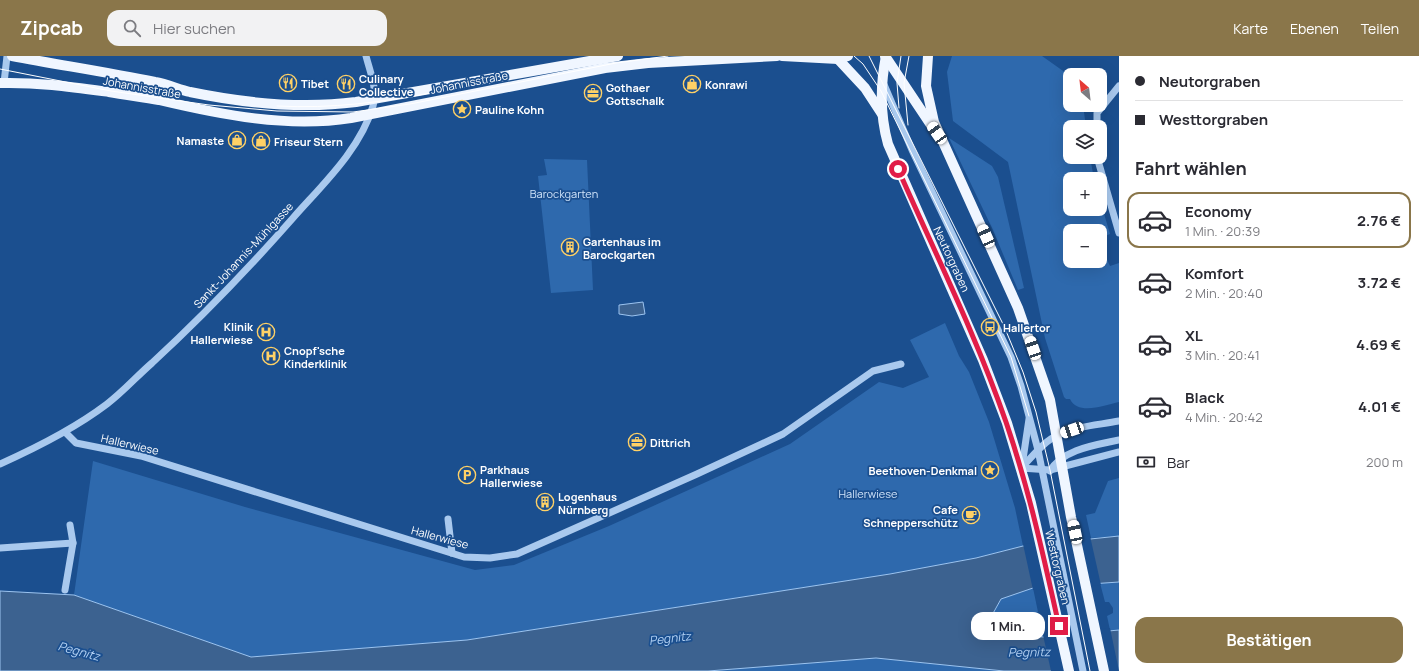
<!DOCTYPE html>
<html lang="de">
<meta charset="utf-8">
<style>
:root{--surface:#fff;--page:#f2f2f3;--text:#2b2b33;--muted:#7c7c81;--line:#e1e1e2;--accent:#8a764a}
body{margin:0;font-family:Manrope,sans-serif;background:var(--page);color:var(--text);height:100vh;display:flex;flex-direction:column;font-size:15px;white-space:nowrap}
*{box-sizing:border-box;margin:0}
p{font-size:13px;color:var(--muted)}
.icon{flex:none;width:22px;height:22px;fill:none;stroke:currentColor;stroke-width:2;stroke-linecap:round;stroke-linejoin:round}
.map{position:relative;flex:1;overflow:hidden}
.side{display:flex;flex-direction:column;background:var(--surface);width:300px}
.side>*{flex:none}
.hud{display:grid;align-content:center;height:88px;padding:0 16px;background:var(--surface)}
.needle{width:26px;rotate:332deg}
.buttons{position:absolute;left:1063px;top:12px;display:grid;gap:8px}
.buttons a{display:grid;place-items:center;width:44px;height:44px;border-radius:8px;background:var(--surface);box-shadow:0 4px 16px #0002;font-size:20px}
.end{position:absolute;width:18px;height:18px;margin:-9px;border:5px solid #e11d48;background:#fff;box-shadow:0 0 0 2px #fff}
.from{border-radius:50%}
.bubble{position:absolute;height:28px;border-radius:12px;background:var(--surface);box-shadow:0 4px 16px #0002;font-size:13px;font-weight:700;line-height:28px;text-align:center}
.car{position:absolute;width:12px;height:24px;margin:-12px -6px;border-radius:5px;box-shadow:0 0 3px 1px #0007;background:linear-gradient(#fff 24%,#345 0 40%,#fff 0 76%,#345 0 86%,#fff 0)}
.hud b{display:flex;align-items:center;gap:14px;height:38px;font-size:15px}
.hud b+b{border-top:1px solid var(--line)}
.hud i{width:10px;height:10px;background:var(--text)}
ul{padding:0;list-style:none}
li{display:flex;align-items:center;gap:12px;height:56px;margin:0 8px 6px;padding:0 8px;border:2px solid transparent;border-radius:12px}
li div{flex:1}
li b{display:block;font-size:15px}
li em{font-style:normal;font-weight:700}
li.current{border-color:var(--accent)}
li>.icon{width:36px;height:36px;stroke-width:1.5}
h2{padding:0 16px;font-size:18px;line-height:48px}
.pay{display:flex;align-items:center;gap:10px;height:44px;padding:0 16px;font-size:15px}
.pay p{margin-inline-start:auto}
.action{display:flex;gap:8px;margin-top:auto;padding:8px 16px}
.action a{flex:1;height:46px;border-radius:12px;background:var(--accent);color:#fff;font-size:16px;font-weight:700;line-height:46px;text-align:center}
header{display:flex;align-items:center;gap:24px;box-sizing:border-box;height:56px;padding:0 20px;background:var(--accent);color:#fff}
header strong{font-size:19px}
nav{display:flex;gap:22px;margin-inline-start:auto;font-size:14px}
.search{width:280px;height:36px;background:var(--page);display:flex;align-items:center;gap:10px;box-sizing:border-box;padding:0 14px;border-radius:12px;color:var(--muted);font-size:15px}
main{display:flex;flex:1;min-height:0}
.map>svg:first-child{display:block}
</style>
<header>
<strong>Zipcab</strong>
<div class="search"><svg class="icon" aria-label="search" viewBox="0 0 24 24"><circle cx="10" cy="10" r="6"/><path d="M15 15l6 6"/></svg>Hier suchen</div>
<nav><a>Karte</a><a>Ebenen</a><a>Teilen</a></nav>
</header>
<main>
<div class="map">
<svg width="1119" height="615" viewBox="0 0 1119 615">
<rect width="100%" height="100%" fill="#1b4f8f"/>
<g fill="#2e69ad" fill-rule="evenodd">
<path d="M 952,0 L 1042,0 L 1066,17 L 1066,27 L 1070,35 L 1070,49 L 1083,49 L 1086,71 L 1070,71 L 1070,101 L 1090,101 L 1094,123 L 1070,123 L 1070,153 L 1100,153 L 1100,144 L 1110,178 L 1100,182 L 1104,194 L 1103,195 L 1110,210 L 1119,207 L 1119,346 C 1105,349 1078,360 1070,343 L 1066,343 L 1064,341 L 1045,282 L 1008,106 L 953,65 L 947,16 ZM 1070,175 L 1100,175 L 1100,205 L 1070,205 Z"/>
<polygon points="949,82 992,110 998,121 1024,232 1018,234 993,174"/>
<polygon points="544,103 587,104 593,234 551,237 538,120 547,119"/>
<polygon points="945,267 959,300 969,316 989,366 1015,452 1023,490 976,502 890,518 466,584 251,601 74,539 93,405 245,451 475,514 514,509 609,470 790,388 879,326 903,332 929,321 910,284"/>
<polygon points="1119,422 1119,480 1091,482 1086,459 1095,457 1108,425"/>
<polygon points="1119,526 1119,574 1110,574 1107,560 1113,557 1113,552 1109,546 1105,546 1100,527"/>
<polygon points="1033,532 1038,556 1032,561 1036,569 1041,569 1044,581 1005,579 990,561 1001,543"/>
<polygon points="876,602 1004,615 708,615"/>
</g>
<g fill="#3c6290" stroke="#9cc4f0">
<polygon points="643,246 645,258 632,260 619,258 619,249"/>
<polygon points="1119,480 1119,526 1033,532 1001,543 991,561 1005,579 1044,581 1119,574 1119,615 1004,615 876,602 708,615 0,615 0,535 74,539 251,601 467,584 890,518 976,502 1023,490"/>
</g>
<g fill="#1b4f8f">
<polygon points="1090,480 1101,529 1033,534 1023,488"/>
<polygon points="1110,572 1119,615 1051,615 1043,579"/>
</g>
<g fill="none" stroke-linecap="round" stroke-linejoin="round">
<g stroke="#a9c9ee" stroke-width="7">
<polyline points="883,26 912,94 1011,301 1021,330 1038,394 1083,615"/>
<polyline points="4,27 7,0"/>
<polyline points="1097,71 1097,57 1119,30"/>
<polyline points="1097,101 1119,177"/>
<polyline points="66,377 76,387 141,400 464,501 490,502 517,498 697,418 783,378 873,315 901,308"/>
<path d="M 0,408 C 38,391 74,373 107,348 C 123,336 137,320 152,307 C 202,261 248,213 293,162 C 322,129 360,94 373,50 C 378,34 370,16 366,0"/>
<polyline points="1022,410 1029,363"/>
<path d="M 1021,412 C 1032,401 1044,385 1058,379 C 1077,370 1099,369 1119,365"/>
<polyline points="1021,412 1050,414 1119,396"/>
<path d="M 1050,415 C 1063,393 1096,389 1119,384"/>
<polyline points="448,463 452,497"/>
<polyline points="0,492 73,487"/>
<polyline points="65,534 73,487 70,469"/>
</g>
<g stroke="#f0f6ff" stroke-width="10">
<path d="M 12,0 C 59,9 107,16 155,26 C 167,28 178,33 190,36 C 243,47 302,53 356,46 L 618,0"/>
<polyline points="782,0 838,3 848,0"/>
<polyline points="885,0 933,72"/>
<path d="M 886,0 C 880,30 880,59 888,88 L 983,304 L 1007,367 L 1031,447 L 1069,615"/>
<polyline points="928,0 926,30 934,66 1018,252 1050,344 1071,461 1104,615"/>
<polyline points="838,3 865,32 882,58"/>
<path d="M 0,27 C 37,26 72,31 109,36 C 125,39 143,41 159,44 C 222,59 288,72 351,62 L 605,12 L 648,7 L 777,0"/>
</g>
<g stroke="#fff" stroke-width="1">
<polyline points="854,0 863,8 881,35 997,272 1011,301 1029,360"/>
<polyline points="869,0 1004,270 1023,316 1036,356 1050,414 1090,615"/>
<polyline points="0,13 111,35 209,49 277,55 353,56 410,48 616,7 668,0"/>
<path d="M 277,50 C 332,53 383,46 436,36"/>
<polyline points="899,52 897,27 901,0"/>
<polyline points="908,69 904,27 909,0"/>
</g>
</g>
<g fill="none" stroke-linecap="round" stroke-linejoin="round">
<path stroke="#e11d48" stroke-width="5" d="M 898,113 C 935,197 976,279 1006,366 C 1029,433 1044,502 1059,570"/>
</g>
<defs>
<symbol id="restaurant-ring" viewBox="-11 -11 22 22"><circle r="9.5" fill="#1b4f8f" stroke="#ffd166" stroke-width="1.5"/><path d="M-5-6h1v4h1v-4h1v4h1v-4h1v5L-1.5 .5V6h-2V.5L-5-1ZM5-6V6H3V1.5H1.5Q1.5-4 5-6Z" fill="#ffd166"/></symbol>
<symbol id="shop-ring" viewBox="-11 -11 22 22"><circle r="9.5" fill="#1b4f8f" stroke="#ffd166" stroke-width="1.5"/><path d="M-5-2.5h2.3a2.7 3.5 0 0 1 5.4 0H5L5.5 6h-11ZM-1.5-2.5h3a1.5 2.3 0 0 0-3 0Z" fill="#ffd166"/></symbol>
<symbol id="office-ring" viewBox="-11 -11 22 22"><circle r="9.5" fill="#1b4f8f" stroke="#ffd166" stroke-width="1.5"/><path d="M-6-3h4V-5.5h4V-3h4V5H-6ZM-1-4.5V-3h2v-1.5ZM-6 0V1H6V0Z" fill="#ffd166"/></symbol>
<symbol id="sight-ring" viewBox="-11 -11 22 22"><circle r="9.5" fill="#1b4f8f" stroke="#ffd166" stroke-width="1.5"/><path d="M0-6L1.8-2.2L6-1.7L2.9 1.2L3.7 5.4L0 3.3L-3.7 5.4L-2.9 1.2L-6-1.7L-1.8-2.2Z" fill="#ffd166"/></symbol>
<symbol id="building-ring" viewBox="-11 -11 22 22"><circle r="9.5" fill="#1b4f8f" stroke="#ffd166" stroke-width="1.5"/><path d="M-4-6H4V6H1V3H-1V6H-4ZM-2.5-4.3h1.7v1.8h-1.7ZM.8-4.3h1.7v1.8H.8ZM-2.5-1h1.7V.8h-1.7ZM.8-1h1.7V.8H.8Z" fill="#ffd166"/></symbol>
<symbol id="bus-ring" viewBox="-11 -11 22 22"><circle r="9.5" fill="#1b4f8f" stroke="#ffd166" stroke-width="1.5"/><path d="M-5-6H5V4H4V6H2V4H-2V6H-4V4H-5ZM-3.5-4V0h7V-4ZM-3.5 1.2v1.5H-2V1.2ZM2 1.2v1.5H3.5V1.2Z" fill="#ffd166"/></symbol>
<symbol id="hospital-ring" viewBox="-11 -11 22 22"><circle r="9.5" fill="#1b4f8f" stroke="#ffd166" stroke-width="1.5"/><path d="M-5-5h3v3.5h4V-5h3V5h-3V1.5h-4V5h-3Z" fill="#ffd166"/></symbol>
<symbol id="parking-ring" viewBox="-11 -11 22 22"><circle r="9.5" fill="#1b4f8f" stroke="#ffd166" stroke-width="1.5"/><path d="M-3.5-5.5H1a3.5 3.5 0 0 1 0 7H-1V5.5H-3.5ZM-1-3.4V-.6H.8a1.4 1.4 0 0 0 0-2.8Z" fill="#ffd166"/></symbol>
<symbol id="cafe-ring" viewBox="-11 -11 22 22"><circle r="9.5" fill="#1b4f8f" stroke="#ffd166" stroke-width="1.5"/><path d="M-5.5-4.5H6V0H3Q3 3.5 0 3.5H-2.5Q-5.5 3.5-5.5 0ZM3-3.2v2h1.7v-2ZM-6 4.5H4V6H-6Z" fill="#ffd166"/></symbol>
</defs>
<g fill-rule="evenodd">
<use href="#restaurant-ring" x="278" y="17" width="20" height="20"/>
<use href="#restaurant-ring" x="336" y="18" width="20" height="20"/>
<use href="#shop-ring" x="682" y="18" width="20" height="20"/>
<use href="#office-ring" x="583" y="27" width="20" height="20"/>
<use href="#sight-ring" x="452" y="43" width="20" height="20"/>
<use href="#shop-ring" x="227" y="74" width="20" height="20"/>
<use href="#shop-ring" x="251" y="75" width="20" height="20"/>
<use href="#building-ring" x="560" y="181" width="20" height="20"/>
<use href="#bus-ring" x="980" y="261" width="20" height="20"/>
<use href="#hospital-ring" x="256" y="266" width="20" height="20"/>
<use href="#hospital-ring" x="261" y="290" width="20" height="20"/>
<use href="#office-ring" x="627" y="376" width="20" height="20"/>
<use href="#sight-ring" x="980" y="404" width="20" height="20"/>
<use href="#parking-ring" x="457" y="409" width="20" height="20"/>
<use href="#building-ring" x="535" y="436" width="20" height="20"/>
<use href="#cafe-ring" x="961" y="449" width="20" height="20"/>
</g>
<g text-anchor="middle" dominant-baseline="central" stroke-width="3.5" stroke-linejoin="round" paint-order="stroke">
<g font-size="11" font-weight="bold" fill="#fff" stroke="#1b4f8f" text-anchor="start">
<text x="359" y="22">Culinary<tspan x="359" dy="13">Collective</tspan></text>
<text x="301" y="27">Tibet</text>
<text x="705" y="28">Konrawi</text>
<text x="606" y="31">Gothaer<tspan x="606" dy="13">Gottschalk</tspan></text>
<text x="475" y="53">Pauline Kohn</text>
<text x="224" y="84" text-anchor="end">Namaste</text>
<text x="274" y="85">Friseur Stern</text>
<text x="583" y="185">Gartenhaus im<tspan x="583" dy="13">Barockgarten</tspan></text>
<text x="253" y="270" text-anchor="end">Klinik<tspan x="253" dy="13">Hallerwiese</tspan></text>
<text x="1003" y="271">Hallertor</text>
<text x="284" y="294">Cnopf'sche<tspan x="284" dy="13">Kinderklinik</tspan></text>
<text x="650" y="386">Dittrich</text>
<text x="480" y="413">Parkhaus<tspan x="480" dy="13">Hallerwiese</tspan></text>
<text x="977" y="414" text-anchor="end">Beethoven-Denkmal</text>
<text x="558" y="440">Logenhaus<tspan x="558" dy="13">Nürnberg</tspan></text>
<text x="958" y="453" text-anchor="end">Cafe<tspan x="958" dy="13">Schnepperschütz</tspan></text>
</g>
<g font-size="11" fill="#fff" stroke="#1b4f8f">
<text transform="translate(469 26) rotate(-11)">Johannisstraße</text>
<text transform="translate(142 31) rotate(10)">Johannisstraße</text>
<text transform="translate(243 199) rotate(-47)">Sankt-Johannis-Mühlgasse</text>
<text transform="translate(952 203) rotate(65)">Neutorgraben</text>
<text transform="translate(130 388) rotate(13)">Hallerwiese</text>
<text transform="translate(440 481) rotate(15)">Hallerwiese</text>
<text transform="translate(1058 511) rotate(77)">Westtorgraben</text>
</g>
<g font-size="11" fill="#cfe3fa" stroke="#1b4f8f">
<text x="564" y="137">Barockgarten</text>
<text x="868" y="437">Hallerwiese</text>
</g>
<g font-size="12" font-style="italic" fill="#b5d3f5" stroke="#1b4f8f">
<text transform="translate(670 582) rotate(-7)">Pegnitz</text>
<text transform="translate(79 595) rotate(15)">Pegnitz</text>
<text transform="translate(1029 596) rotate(-1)">Pegnitz</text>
</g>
</g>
</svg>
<div class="buttons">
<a><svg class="needle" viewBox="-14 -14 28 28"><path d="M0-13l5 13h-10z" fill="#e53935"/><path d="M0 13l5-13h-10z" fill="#7c7c81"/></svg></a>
<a><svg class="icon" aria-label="layers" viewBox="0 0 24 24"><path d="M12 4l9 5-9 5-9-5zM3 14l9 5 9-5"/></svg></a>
<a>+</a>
<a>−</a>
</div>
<i class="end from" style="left:898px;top:113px"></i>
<i class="end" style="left:1059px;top:570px"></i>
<div class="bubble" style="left:971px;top:556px;width:74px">1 Min.</div>
<i class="car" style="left:937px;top:77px;rotate:325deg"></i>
<i class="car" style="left:986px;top:180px;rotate:336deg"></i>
<i class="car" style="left:1033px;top:292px;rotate:341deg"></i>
<i class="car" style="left:1072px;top:374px;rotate:251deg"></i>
<i class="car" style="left:1075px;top:476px;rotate:348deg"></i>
</div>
<section class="side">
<div class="hud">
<b><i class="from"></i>Neutorgraben</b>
<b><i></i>Westtorgraben</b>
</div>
<h2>Fahrt wählen</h2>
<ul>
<li class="current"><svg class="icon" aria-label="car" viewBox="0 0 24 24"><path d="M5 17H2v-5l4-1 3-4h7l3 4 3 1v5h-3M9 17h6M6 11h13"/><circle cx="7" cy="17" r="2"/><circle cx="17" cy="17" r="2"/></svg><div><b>Economy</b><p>1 Min. · 20:39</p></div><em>2.76 €</em></li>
<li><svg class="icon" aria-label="car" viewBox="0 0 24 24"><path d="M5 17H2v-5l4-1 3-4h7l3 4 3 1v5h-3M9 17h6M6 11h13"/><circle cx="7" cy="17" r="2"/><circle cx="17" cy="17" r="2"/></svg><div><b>Komfort</b><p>2 Min. · 20:40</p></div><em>3.72 €</em></li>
<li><svg class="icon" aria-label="car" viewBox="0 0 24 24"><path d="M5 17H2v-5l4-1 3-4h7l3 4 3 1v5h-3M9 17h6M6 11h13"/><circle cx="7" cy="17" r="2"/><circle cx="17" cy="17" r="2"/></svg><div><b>XL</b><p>3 Min. · 20:41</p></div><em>4.69 €</em></li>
<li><svg class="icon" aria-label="car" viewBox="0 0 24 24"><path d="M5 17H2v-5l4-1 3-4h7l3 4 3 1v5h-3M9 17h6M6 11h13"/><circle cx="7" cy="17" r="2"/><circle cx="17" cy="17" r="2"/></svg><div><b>Black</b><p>4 Min. · 20:42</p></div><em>4.01 €</em></li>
</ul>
<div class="pay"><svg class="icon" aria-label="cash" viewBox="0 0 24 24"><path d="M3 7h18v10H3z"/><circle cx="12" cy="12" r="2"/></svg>Bar<p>200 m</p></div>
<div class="action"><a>Bestätigen</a></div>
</section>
</main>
